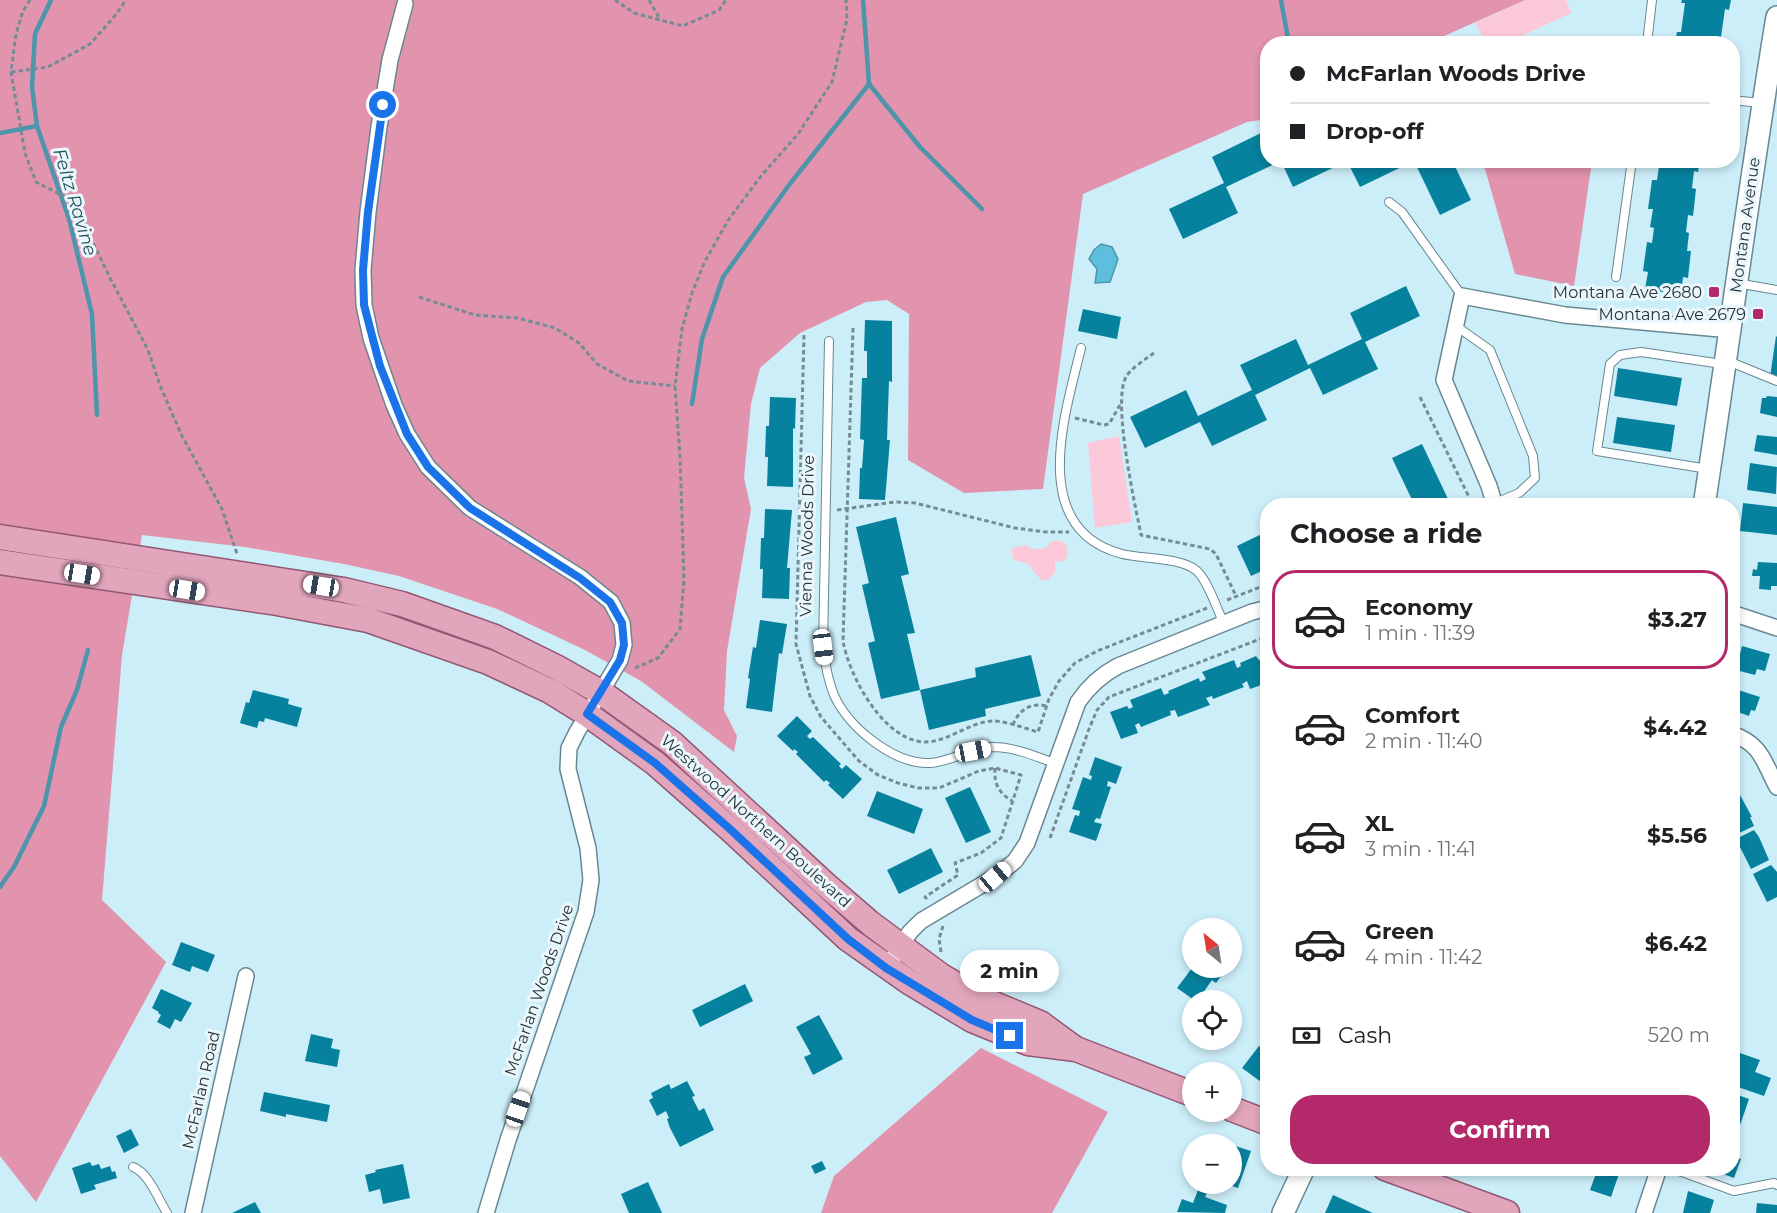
<!DOCTYPE html>
<meta charset="utf-8">
<style>
:root{--surface:#fff;--page:#f6f6f6;--text:#202124;--muted:#757577;--line:#e0e0e0;--accent:#b32969}
body{margin:0;font-family:Montserrat,sans-serif;background:var(--page);color:var(--text);height:100vh;display:flex;flex-direction:column;font-size:22px;white-space:nowrap}
*{box-sizing:border-box;margin:0}
p{font-size:20px;color:var(--muted)}
.icon{flex:none;width:33px;height:33px;fill:none;stroke:currentColor;stroke-width:2;stroke-linecap:round;stroke-linejoin:round}
.map{position:relative;flex:1;overflow:hidden}
.panel{position:absolute;left:1260px;top:498px;width:480px;height:678px;display:flex;flex-direction:column;background:var(--surface);border-radius:24px;box-shadow:0 3px 9px #0003}
.panel>*{flex:none}
.top-card{position:absolute;left:1260px;top:36px;width:480px;height:132px;border-radius:24px;box-shadow:0 3px 9px #0003;display:grid;align-content:center;height:132px;padding:0 30px;background:var(--surface)}
.needle{width:39px;rotate:330deg}
.tools{position:absolute;left:1182px;top:918px;display:grid;gap:12px}
.tools a{display:grid;place-items:center;width:60px;height:60px;border-radius:50%;background:var(--surface);box-shadow:0 3px 9px #0003;font-size:30px}
.end{position:absolute;width:27px;height:27px;margin:-14px;border:8px solid #1a73e8;background:#fff;box-shadow:0 0 0 3px #fff}
.from{border-radius:50%}
.bubble{position:absolute;height:42px;border-radius:21px;background:var(--surface);box-shadow:0 3px 9px #0003;font-size:20px;font-weight:700;line-height:42px;text-align:center}
.car{position:absolute;width:18px;height:36px;margin:-18px -9px;border-radius:8px;box-shadow:0 0 4px 2px #0007;background:linear-gradient(#fff 24%,#345 0 40%,#fff 0 76%,#345 0 86%,#fff 0)}
.top-card b{display:flex;align-items:center;gap:21px;height:57px;font-size:22px}
.top-card b+b{border-top:2px solid var(--line)}
.top-card i{width:15px;height:15px;background:var(--text)}
ul{padding:0;list-style:none}
li{display:flex;align-items:center;gap:18px;height:99px;margin:0 12px 9px;padding:0 18px;border:3px solid transparent;border-radius:24px}
li div{flex:1}
li b{display:block;font-size:22px}
li em{font-style:normal;font-weight:700}
li.current{border-color:var(--accent)}
li>.icon{width:54px;height:54px;stroke-width:1.5}
h2{padding:0 30px;font-size:27px;line-height:72px}
.pay{display:flex;align-items:center;gap:15px;height:66px;padding:0 30px;font-size:22px}
.pay p{margin-inline-start:auto}
.button{display:flex;gap:12px;margin-top:auto;padding:12px 30px}
.button a{flex:1;height:69px;border-radius:24px;background:var(--accent);color:#fff;font-size:24px;font-weight:700;line-height:69px;text-align:center}
.map>svg:first-child{display:block}
</style>
<div class="map">
<svg width="1777" height="1213" viewBox="0 0 1777 1213">
<rect width="100%" height="100%" fill="#cceef9"/>
<g fill="#fbc9d9">
<polygon points="1525,0 1566,0 1571,13 1506,43 1486,43 1475,23"/>
<polygon points="1119,436 1132,522 1095,528 1088,443"/>
<polygon points="1059,540 1066,544 1068,556 1064,561 1055,562 1055,572 1049,580 1041,580 1028,564 1014,560 1012,556 1012,548 1027,545 1031,549 1045,548 1052,541"/>
</g>
<g fill="#e293ae">
<polygon points="0,0 1525,0 1435,40 1437,43 1268,44 1267,119 1247,122 1083,194 1043,489 964,493 908,460 909,314 887,300 866,302 800,333 760,368 751,404 744,478 751,509 727,651 724,710 737,736 734,752 641,681 583,649 497,609 399,576 344,564 245,547 142,535 122,655 102,900 166,962 36,1202 0,1156"/>
<polygon points="1478,161 1592,161 1574,286 1515,274 1485,169"/>
<polygon points="981,1048 1108,1112 1052,1213 821,1213 834,1176"/>
</g>
<polygon fill="#5dbfdd" stroke="#4c95ab" stroke-width="1.5" points="1101,244 1112,247 1118,259 1110,282 1095,283 1097,269 1089,259 1094,250"/>
<g fill="none" stroke-linecap="round" stroke-linejoin="round">
<g stroke="#4c95ab" stroke-width="4.5">
<polyline points="51,0 35,34 32,87 37,126 69,219 92,314 97,415"/>
<polyline points="863,0 869,84"/>
<polyline points="1281,0 1289,44"/>
<polyline points="869,84 920,147 982,209"/>
<polyline points="0,133 37,126"/>
<polyline points="692,404 702,339 723,277 789,185 869,84"/>
<polyline points="0,887 14,867 44,806 61,727 77,690 88,650"/>
</g>
</g>
<g fill="#07829e">
<polygon points="1682,0 1731,0 1729,10 1725,9 1720,44 1675,44 1677,32 1681,32 1685,3 1681,3"/>
<polygon points="1267,130 1268,160 1452,160 1471,200 1440,215 1414,161 1360,187 1347,161 1293,187 1281,161 1226,187 1238,213 1183,239 1169,209 1224,183 1212,157"/>
<polygon points="1664,160 1700,160 1698,172 1694,171 1692,188 1696,189 1693,216 1688,215 1686,232 1689,233 1687,251 1691,251 1688,278 1683,277 1681,295 1645,289 1648,272 1643,271 1647,242 1652,243 1654,228 1650,227 1653,209 1648,209 1652,180 1657,180 1659,166 1663,166"/>
<polygon points="1406,286 1420,316 1365,342 1378,369 1323,395 1310,368 1255,395 1267,420 1212,446 1200,422 1145,448 1130,417 1186,390 1198,416 1252,390 1240,365 1296,339 1308,365 1362,339 1350,313"/>
<polygon points="1083,309 1121,317 1117,339 1078,331"/>
<polygon points="865,320 892,321 892,382 889,381 887,440 890,440 885,500 859,499 860,468 862,468 864,440 860,439 862,378 867,378 867,351 864,351"/>
<polygon points="1776,336 1777,337 1777,378 1770,377"/>
<polygon points="1618,368 1682,378 1677,406 1614,396"/>
<polygon points="1767,396 1777,397 1777,417 1760,413 1762,398 1766,398"/>
<polygon points="770,397 796,398 795,429 793,428 793,487 767,486 768,457 765,457 766,426 769,426"/>
<polygon points="1617,417 1675,425 1671,452 1613,443"/>
<polygon points="1757,435 1777,437 1777,455 1754,451"/>
<polygon points="1422,444 1448,499 1435,506 1415,506 1392,458"/>
<polygon points="1750,463 1777,467 1776,494 1747,490"/>
<polygon points="1743,503 1777,507 1777,535 1740,531"/>
<polygon points="765,509 792,510 787,568 790,568 789,599 762,598 763,569 760,569 761,538 764,538"/>
<polygon points="896,517 909,574 901,576 915,633 907,634 920,690 881,699 868,643 875,641 862,585 869,583 856,527"/>
<polygon points="1268,531 1268,568 1251,576 1237,546"/>
<polygon points="1758,562 1777,563 1777,586 1771,586 1771,590 1759,589 1760,576 1752,576 1753,569 1757,570"/>
<polygon points="760,620 787,624 782,654 779,653 772,712 746,708 750,679 748,678 753,647 756,648"/>
<polygon points="1742,646 1770,654 1765,671 1757,669 1755,675 1736,670"/>
<polygon points="1031,655 1041,696 985,709 986,716 929,730 920,690 976,677 975,668"/>
<polygon points="1256,656 1259,660 1268,657 1268,677 1265,678 1267,683 1250,689 1247,681 1242,684 1244,687 1213,699 1212,696 1206,698 1210,705 1178,717 1175,710 1170,711 1171,715 1141,727 1139,723 1135,725 1138,733 1121,739 1110,712 1127,706 1129,709 1133,707 1130,700 1161,688 1164,695 1169,693 1168,691 1199,678 1200,682 1206,679 1202,672 1234,660 1237,668 1241,666 1240,663"/>
<polygon points="1732,688 1760,697 1755,711 1751,710 1749,716 1735,711 1737,705 1732,704"/>
<polygon points="253,690 289,699 288,704 302,708 297,727 265,718 264,722 259,721 257,728 240,723 246,702 249,703"/>
<polygon points="797,716 812,731 807,736 810,739 813,737 841,764 839,766 842,769 846,765 862,779 843,799 828,785 830,783 826,780 824,782 796,754 798,752 794,749 793,751 777,736"/>
<polygon points="1095,757 1122,767 1116,784 1108,781 1107,786 1111,787 1100,819 1096,818 1094,822 1102,824 1096,841 1069,832 1075,815 1079,816 1080,811 1072,809 1083,777 1091,780 1092,776 1089,775"/>
<polygon points="970,787 991,832 966,843 945,798"/>
<polygon points="877,791 923,809 914,834 867,816"/>
<polygon points="1740,795 1752,817 1750,817 1754,826 1735,835 1732,830 1732,799"/>
<polygon points="1754,830 1759,837 1769,860 1751,869 1736,839"/>
<polygon points="931,848 943,872 899,894 887,870"/>
<polygon points="1771,865 1777,872 1777,897 1767,902 1753,874"/>
<polygon points="181,942 215,955 208,972 192,966 190,972 172,965"/>
<polygon points="1192,968 1227,968 1216,983 1212,980 1198,1000 1194,1000 1177,988"/>
<polygon points="745,984 753,1001 700,1027 692,1010"/>
<polygon points="161,989 192,1003 181,1022 175,1019 170,1029 157,1022 161,1015 158,1013 159,1012 152,1008"/>
<polygon points="819,1015 843,1059 813,1075 804,1057 811,1054 796,1027"/>
<polygon points="311,1034 333,1039 331,1048 340,1050 337,1067 305,1061"/>
<polygon points="1259,1046 1268,1052 1268,1087 1242,1068"/>
<polygon points="1740,1053 1760,1060 1755,1072 1771,1078 1764,1096 1732,1085 1732,1072"/>
<polygon points="687,1081 695,1096 692,1097 699,1111 704,1108 714,1130 680,1147 670,1128 667,1119 669,1118 666,1111 657,1116 649,1100 653,1098 651,1093 669,1084 671,1089"/>
<polygon points="264,1092 330,1105 327,1122 286,1114 286,1117 260,1111"/>
<polygon points="1732,1093 1749,1099 1738,1131 1732,1129"/>
<polygon points="131,1129 139,1145 124,1153 116,1136"/>
<polygon points="1232,1145 1251,1151 1238,1188 1226,1184 1232,1184"/>
<polygon points="1732,1156 1741,1159 1734,1178 1710,1169 1732,1168"/>
<polygon points="822,1161 826,1169 815,1174 811,1166"/>
<polygon points="90,1162 92,1166 99,1164 101,1169 110,1166 112,1172 115,1171 117,1178 94,1185 96,1189 81,1194 72,1168"/>
<polygon points="403,1164 410,1198 383,1204 380,1189 369,1192 365,1175 376,1172 375,1170"/>
<polygon points="1598,1168 1621,1168 1611,1197 1590,1190"/>
<polygon points="648,1182 662,1213 629,1213 621,1194"/>
<polygon points="1198,1190 1207,1193 1205,1197 1227,1205 1225,1213 1177,1212 1182,1199 1193,1203"/>
<polygon points="1688,1191 1714,1200 1710,1213 1683,1213"/>
<polygon points="1333,1195 1373,1213 1325,1213"/>
<polygon points="255,1202 261,1213 232,1213"/>
<polygon points="1757,1203 1777,1205 1777,1213 1756,1213"/>
</g>
<g fill="none" stroke-linecap="round" stroke-linejoin="round">
<defs>
<g id="lane">
<polyline points="1647,44 1652,0"/>
<polyline points="1732,100 1761,103"/>
<polyline points="1389,202 1402,212 1462,296"/>
<polyline points="1616,277 1632,160"/>
<polyline points="1737,283 1777,290"/>
<polyline points="1456,326 1490,350 1533,456 1535,478 1519,493 1495,503"/>
<path d="M 829,341 L 823,647 C 825,664 828,680 834,695 C 848,727 894,765 931,763 C 952,761 971,748 993,747 C 1014,747 1035,756 1054,763"/>
<path d="M 1081,348 C 1065,414 1027,529 1122,554 C 1142,559 1181,557 1197,571 C 1208,581 1217,609 1224,624"/>
<polyline points="1728,361 1777,381"/>
<polyline points="1708,469 1597,451 1610,364 1620,355 1641,352 1722,364"/>
<path d="M 133,1167 C 149,1173 158,1199 167,1213"/>
<polyline points="1671,1168 1734,1191 1774,1183 1777,1185"/>
</g>
<g id="street">
<polyline points="405,4 390,60 379,127 368,212 363,270 364,305 371,338 394,405 407,434 428,467 470,508 580,577 611,602 622,623 624,645 620,660 577,732 569,748 568,769 588,848 591,880 586,912 508,1140 486,1213"/>
<polyline points="1495,506 1489,486 1444,380 1462,296 1565,315 1731,330"/>
<polyline points="1732,613 1777,628"/>
<path d="M 1732,734 C 1762,744 1764,763 1777,787"/>
<path d="M 886,968 L 910,932 L 921,921 L 995,877 L 1015,861 L 1027,843 L 1078,702 C 1089,686 1101,675 1118,666 L 1252,612 L 1268,608"/>
<polyline points="193,1213 246,976"/>
<polyline points="1644,1213 1659,1168"/>
</g>
<g id="secondary">
<path d="M 1704,506 C 1729,343 1750,179 1777,17"/>
<polyline points="1283,1213 1304,1168"/>
</g>
<g id="primary">
<polyline points="0,537 344,590 402,604 495,637 556,667 602,693 672,743 826,885 870,923 940,975 975,996 1040,1023 1074,1048"/>
<polyline points="0,562 277,603 368,620 488,662 550,691 587,714 655,763 731,830 848,939 909,982 972,1020 1028,1043 1076,1049 1192,1094"/>
<polyline points="1232,1109 1268,1123"/>
<polyline points="1385,1168 1507,1213"/>
</g>
</defs>
<use href="#lane" stroke="#688792" stroke-width="10"/>
<use href="#street" stroke="#688792" stroke-width="18"/>
<use href="#secondary" stroke="#688792" stroke-width="24"/>
<use href="#primary" stroke="#935771" stroke-width="27"/>
<g stroke="#758c94" stroke-width="3" stroke-dasharray="4.5 3" stroke-linecap="butt">
<polyline points="30,0 23,11 16,34 11,72 25,153 36,182 73,201 109,276 148,350 161,388 182,436 222,509 237,554"/>
<polyline points="615,0 634,13 683,26 719,10 726,0"/>
<polyline points="649,0 660,19"/>
<polyline points="11,72 48,67 90,44 114,17 126,0"/>
<polyline points="419,297 475,315 518,318 555,328 579,343 597,364 628,381 675,386"/>
<path d="M 853,328 L 843,641 C 849,675 880,733 917,741 C 943,747 967,722 992,721 C 1007,721 1023,728 1038,732 L 1049,699 L 1059,681 L 1075,663 L 1097,651 L 1207,608"/>
<polyline points="804,335 796,644 810,696 821,717 859,761 878,775 898,783 918,788 939,788 979,771 995,768 1021,775 1001,838 981,853 955,863 958,875 925,897 928,900"/>
<path d="M 1154,353 C 1147,358 1129,370 1126,377 C 1112,402 1135,504 1141,535 L 1210,549 L 1216,554 L 1236,596"/>
<polyline points="1420,397 1469,497 1470,506"/>
<polyline points="1075,418 1104,425 1109,424 1120,405"/>
<polyline points="837,510 895,502 915,503 1015,528 1046,532 1069,532"/>
<polyline points="1227,600 1268,584"/>
<polyline points="635,668 658,658 680,629 684,579 680,456 675,386 682,329 692,293 705,261 729,219 761,176 798,134 832,82 847,19 846,0"/>
<path d="M 1013,725 C 1018,711 1030,702 1046,706"/>
<path d="M 995,768 C 994,784 998,792 1012,801"/>
<polyline points="1050,838 1089,729 1097,710 1109,697 1268,636"/>
<polyline points="941,952 939,939 943,926"/>
</g>
<use href="#lane" stroke="#fff" stroke-width="8"/>
<use href="#street" stroke="#fff" stroke-width="15"/>
<use href="#secondary" stroke="#fff" stroke-width="21"/>
<use href="#primary" stroke="#e2a6bc" stroke-width="24"/>
</g>
<g fill="none" stroke-linecap="round" stroke-linejoin="round">
<polyline stroke="#1a73e8" stroke-width="8" points="383,105 368,212 363,270 364,305 380,366 407,434 428,467 470,508 580,578 610,602 622,623 624,645 620,660 587,714 655,763 731,830 848,939 886,968 972,1020 1010,1036"/>
</g>
<g fill="#b32969" stroke="#eaf7fc" stroke-width="2">
<rect x="1708" y="286" width="12" height="12" rx="3"/>
<rect x="1752" y="308" width="12" height="12" rx="3"/>
</g>
<g text-anchor="middle" dominant-baseline="central" stroke-width="6" stroke-linejoin="round" paint-order="stroke">
<g font-size="16" fill="#263337" stroke="#eaf7fc">
<text transform="translate(1745 225) rotate(-82)">Montana Avenue</text>
<text transform="translate(807 536) rotate(-89)">Vienna Woods Drive</text>
<text transform="translate(756 821) rotate(42)">Westwood Northern Boulevard</text>
<text transform="translate(539 990) rotate(-71)">McFarlan Woods Drive</text>
<text transform="translate(201 1090) rotate(-77)">McFarlan Road</text>
</g>
<g font-size="16" fill="#263337" stroke="#eaf7fc" text-anchor="end">
<text x="1702" y="292">Montana Ave 2680</text>
<text x="1746" y="314">Montana Ave 2679</text>
</g>
<g font-size="18" font-style="italic" fill="#275260" stroke="#eaf7fc">
<text transform="translate(75 202) rotate(73)">Feltz Ravine</text>
</g>
</g>
</svg>
<div class="tools">
<a><svg class="needle" viewBox="-14 -14 28 28"><path d="M0-13l5 13h-10z" fill="#e53935"/><path d="M0 13l5-13h-10z" fill="#757577"/></svg></a>
<a><svg class="icon" aria-label="locate" viewBox="0 0 24 24"><circle cx="12" cy="12" r="6"/><path d="M12 2v4M12 18v4M2 12h4M18 12h4"/></svg></a>
<a>+</a>
<a>−</a>
</div>
<i class="end from" style="left:383px;top:105px"></i>
<i class="end" style="left:1010px;top:1036px"></i>
<div class="bubble" style="left:960px;top:950px;width:99px">2 min</div>
<i class="car" style="left:82px;top:574px;rotate:99deg"></i>
<i class="car" style="left:321px;top:586px;rotate:280deg"></i>
<i class="car" style="left:187px;top:590px;rotate:99deg"></i>
<i class="car" style="left:823px;top:647px;rotate:173deg"></i>
<i class="car" style="left:973px;top:751px;rotate:79deg"></i>
<i class="car" style="left:995px;top:877px;rotate:50deg"></i>
<i class="car" style="left:518px;top:1109px;rotate:19deg"></i>
<div class="top-card">
<b><i class="from"></i>McFarlan Woods Drive</b>
<b><i></i>Drop-off</b>
</div>
<section class="panel">
<h2>Choose a ride</h2>
<ul>
<li class="current"><svg class="icon" aria-label="car" viewBox="0 0 24 24"><path d="M5 17H2v-5l4-1 3-4h7l3 4 3 1v5h-3M9 17h6M6 11h13"/><circle cx="7" cy="17" r="2"/><circle cx="17" cy="17" r="2"/></svg><div><b>Economy</b><p>1 min · 11:39</p></div><em>$3.27</em></li>
<li><svg class="icon" aria-label="car" viewBox="0 0 24 24"><path d="M5 17H2v-5l4-1 3-4h7l3 4 3 1v5h-3M9 17h6M6 11h13"/><circle cx="7" cy="17" r="2"/><circle cx="17" cy="17" r="2"/></svg><div><b>Comfort</b><p>2 min · 11:40</p></div><em>$4.42</em></li>
<li><svg class="icon" aria-label="car" viewBox="0 0 24 24"><path d="M5 17H2v-5l4-1 3-4h7l3 4 3 1v5h-3M9 17h6M6 11h13"/><circle cx="7" cy="17" r="2"/><circle cx="17" cy="17" r="2"/></svg><div><b>XL</b><p>3 min · 11:41</p></div><em>$5.56</em></li>
<li><svg class="icon" aria-label="car" viewBox="0 0 24 24"><path d="M5 17H2v-5l4-1 3-4h7l3 4 3 1v5h-3M9 17h6M6 11h13"/><circle cx="7" cy="17" r="2"/><circle cx="17" cy="17" r="2"/></svg><div><b>Green</b><p>4 min · 11:42</p></div><em>$6.42</em></li>
</ul>
<div class="pay"><svg class="icon" aria-label="cash" viewBox="0 0 24 24"><path d="M3 7h18v10H3z"/><circle cx="12" cy="12" r="2"/></svg>Cash<p>520 m</p></div>
<div class="button"><a>Confirm</a></div>
</section>
</div>
